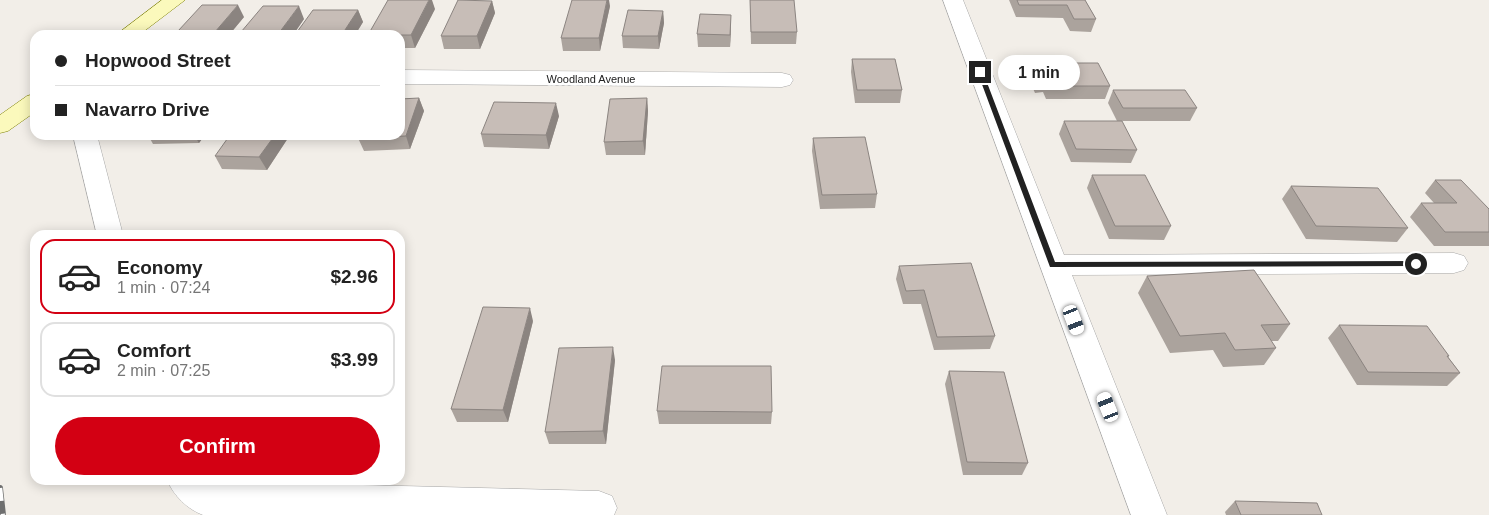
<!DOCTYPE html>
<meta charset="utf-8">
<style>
:root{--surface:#fff;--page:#f2f2f2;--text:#222;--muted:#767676;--line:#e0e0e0;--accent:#d30013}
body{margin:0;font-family:Arial,sans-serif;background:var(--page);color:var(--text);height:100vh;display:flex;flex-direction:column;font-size:19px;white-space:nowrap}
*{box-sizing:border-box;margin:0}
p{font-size:16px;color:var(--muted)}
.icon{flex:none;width:28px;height:28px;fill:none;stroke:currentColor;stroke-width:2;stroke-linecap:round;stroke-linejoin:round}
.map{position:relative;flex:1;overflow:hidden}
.sheet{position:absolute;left:30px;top:230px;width:375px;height:255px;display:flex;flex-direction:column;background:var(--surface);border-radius:15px;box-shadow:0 2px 12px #0003}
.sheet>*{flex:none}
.guide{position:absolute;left:30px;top:30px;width:375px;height:110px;border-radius:15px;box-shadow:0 2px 12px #0003;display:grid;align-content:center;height:110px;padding:0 25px;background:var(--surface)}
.end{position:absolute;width:22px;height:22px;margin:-11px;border:6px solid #212121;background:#fff;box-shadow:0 0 0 2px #fff}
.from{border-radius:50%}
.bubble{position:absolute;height:35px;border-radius:18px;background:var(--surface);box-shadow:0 2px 12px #0003;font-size:16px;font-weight:700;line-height:35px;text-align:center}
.car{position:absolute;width:15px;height:30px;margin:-15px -8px;border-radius:6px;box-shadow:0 0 4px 1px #0007;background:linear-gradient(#fff 24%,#345 0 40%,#fff 0 76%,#345 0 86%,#fff 0)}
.guide b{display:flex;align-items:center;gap:18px;height:48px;font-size:19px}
.guide b+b{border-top:1px solid var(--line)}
.guide i{width:12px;height:12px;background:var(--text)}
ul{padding:9px 0 0;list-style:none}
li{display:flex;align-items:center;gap:15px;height:75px;margin:0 10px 8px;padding:0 15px;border:2px solid var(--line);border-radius:15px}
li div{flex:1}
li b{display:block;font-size:19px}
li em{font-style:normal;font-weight:700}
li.on{border-color:var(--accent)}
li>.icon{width:45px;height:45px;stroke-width:1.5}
.primary-button{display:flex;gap:10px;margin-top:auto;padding:10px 25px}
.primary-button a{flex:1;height:58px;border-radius:30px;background:var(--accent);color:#fff;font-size:20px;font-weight:700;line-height:58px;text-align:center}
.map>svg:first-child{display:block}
</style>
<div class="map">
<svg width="1489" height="515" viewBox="0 0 1489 515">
<rect width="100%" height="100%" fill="#f2eee8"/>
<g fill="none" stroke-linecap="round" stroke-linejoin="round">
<defs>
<g id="street">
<polygon points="943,0 963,0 1064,255 1454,253 1464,256 1468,263 1464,270 1454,273 1072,275 1167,515 1131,515"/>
<polygon points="400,70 782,73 790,75 793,80 790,85 782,87 400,84"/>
<polygon points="73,135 97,135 123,235 97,235"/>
<path d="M 167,480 L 599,491 L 612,496 L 617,508 L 614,515 L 203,515 C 187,509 174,496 167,480 Z"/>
</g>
<g id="secondary">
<polygon points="162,0 185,0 139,35 116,35"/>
<polygon points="35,94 35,112 8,131 0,133 0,115 27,96"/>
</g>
</defs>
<use href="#street" stroke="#a8a8a8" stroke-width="1"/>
<use href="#secondary" stroke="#7c7f02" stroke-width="1"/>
<use href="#street" fill="#fff" fill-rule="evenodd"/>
<use href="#secondary" fill="#fbf9bc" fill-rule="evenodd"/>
<defs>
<polyline id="rail" points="0,488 3,515"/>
</defs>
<use href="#rail" stroke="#6f6f6f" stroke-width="6"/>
<use href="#rail" stroke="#fff" stroke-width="4.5" stroke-dasharray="13" stroke-linecap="butt"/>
</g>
<g fill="#aba39d">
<polygon points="750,0 797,32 796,44 751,44"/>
<polygon points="1009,0 1085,0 1096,19 1091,32 1070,31 1063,18 1016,17"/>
<polygon points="492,1 495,13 480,49 444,49 441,36"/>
<polygon points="610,6 600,51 563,51 561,38"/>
<polygon points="435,9 415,48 400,48 400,35"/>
<polygon points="358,10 363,22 355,35 298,35 297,32"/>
<polygon points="663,11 664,23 659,49 623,48 622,36"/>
<polygon points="244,17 229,35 180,35 178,31"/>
<polygon points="304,19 293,35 243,35 241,32"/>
<polygon points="731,27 730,47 698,47 697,34"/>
<polygon points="852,59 902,90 900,103 855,103 851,72"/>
<polygon points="1039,63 1110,86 1105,99 1046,99 1043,92 1035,93 1031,84 1035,71 1037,71"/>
<polygon points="1113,90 1197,108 1190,121 1117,121 1108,103"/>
<polygon points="419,98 424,111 410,149 364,151 358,138"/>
<polygon points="647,98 648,111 645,155 606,155 604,142"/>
<polygon points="559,116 549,149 484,147 481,134"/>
<polygon points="1064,121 1137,150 1131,163 1071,162 1059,134"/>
<polygon points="148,135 205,135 199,143 153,144"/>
<polygon points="290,135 267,170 222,169 215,156"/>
<polygon points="813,138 877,194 875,208 820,209 812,151"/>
<polygon points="1092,175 1171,226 1164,240 1109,239 1087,188"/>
<polygon points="1435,180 1489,209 1489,246 1434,246 1410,217 1421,203 1434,203 1425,193"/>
<polygon points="1291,186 1408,228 1397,242 1306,239 1282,199"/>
<polygon points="899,266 995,336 990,349 934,350 921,304 903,304 896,279"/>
<polygon points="1147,276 1290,324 1278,341 1271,341 1276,348 1264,365 1223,367 1213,350 1170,353 1138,293"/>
<polygon points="533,321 508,422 457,422 451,409"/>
<polygon points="1339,325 1449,356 1448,357 1460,373 1447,386 1357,385 1328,338"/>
<polygon points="615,360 606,444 549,444 545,432"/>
<polygon points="949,371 1028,463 1022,475 963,475 945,384"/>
<polygon points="657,411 772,412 771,424 659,424"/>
<polygon points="1235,501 1322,515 1226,515 1225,512"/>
</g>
<g fill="#8b8480">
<polygon points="429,0 432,0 435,9 415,48 411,35"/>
<polygon points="607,0 609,0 610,6 600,51 599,38"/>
<polygon points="492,1 495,13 480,49 477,36"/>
<polygon points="238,5 244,17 229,35 216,35 215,32"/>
<polygon points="299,6 304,19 293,35 280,35 279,33"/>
<polygon points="358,10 363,22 355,35 344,35 343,33"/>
<polygon points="663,11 664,23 659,49 658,36"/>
<polygon points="731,15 731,27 730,47 730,35"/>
<polygon points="419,98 424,111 410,149 406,136"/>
<polygon points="647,98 648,111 645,155 643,141"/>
<polygon points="556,103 559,116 549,149 546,135"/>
<polygon points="194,135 205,135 199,143"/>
<polygon points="275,135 290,135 267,170 259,157"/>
<polygon points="530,308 533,321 508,422 503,410"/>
<polygon points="613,347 615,360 606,444 603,431"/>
</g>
<g fill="#c7bdb7" stroke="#8b8480">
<polygon points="388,0 429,0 411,35 368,35"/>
<polygon points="458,0 492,1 477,36 441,36"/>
<polygon points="572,0 607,0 599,38 561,38"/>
<polygon points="750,0 794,0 797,32 751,32"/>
<polygon points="1017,0 1085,0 1096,19 1074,19 1067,5 1019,5"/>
<polygon points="202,5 238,5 215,32 178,31"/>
<polygon points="263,6 299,6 279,33 241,32"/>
<polygon points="313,10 358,10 343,33 297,32"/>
<polygon points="628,10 663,11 658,36 622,36"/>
<polygon points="700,14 731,15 730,35 697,34"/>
<polygon points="852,59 895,59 902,90 857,90"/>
<polygon points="1039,63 1098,63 1110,86 1050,86 1047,80 1039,80 1035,71 1043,71"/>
<polygon points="1113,90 1185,90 1197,108 1123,108"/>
<polygon points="419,98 406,136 358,138 359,135 400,135 400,99"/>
<polygon points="647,98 643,141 604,142 610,99"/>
<polygon points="494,102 556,103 546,135 481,134"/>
<polygon points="1064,121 1122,121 1137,150 1076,149"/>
<polygon points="230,135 275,135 259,157 215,156"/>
<polygon points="865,137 877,194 822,195 813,138"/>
<polygon points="1092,175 1145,175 1171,226 1115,226"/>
<polygon points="1435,180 1461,180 1489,209 1489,232 1445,232 1421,203 1457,203"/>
<polygon points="1291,186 1378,188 1408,228 1316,226"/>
<polygon points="971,263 995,336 937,337 924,290 906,291 899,266"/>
<polygon points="1254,270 1290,324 1261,325 1276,348 1235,350 1225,333 1180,336 1147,276"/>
<polygon points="483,307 530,308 503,410 451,409"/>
<polygon points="1339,325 1427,326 1449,356 1447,356 1460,373 1368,372"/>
<polygon points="613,347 603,431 545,432 559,348"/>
<polygon points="662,366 771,366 772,412 657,411"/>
<polygon points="949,371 1004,372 1028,463 967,462"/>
<polygon points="1235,501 1317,503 1322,515 1241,515"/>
</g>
<polygon fill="#212121" points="977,71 983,72 1055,262 1416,261 1420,264 1416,266 1050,267"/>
<g text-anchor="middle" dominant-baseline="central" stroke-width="5" stroke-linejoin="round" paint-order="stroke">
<g font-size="11" fill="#212121" stroke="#fff">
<text x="591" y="79">Woodland Avenue</text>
</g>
</g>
</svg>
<i class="end from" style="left:1416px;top:264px"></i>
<i class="end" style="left:980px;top:72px"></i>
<div class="bubble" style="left:998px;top:55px;width:82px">1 min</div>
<i class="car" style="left:1074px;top:320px;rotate:159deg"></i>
<i class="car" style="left:1108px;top:407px;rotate:338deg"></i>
<div class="guide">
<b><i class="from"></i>Hopwood Street</b>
<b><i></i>Navarro Drive</b>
</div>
<section class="sheet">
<ul>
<li class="on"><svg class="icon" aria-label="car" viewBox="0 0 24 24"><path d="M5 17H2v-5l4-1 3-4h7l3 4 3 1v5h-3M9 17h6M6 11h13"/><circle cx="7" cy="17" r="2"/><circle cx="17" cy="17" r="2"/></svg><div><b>Economy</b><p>1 min · 07:24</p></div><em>$2.96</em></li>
<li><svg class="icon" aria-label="car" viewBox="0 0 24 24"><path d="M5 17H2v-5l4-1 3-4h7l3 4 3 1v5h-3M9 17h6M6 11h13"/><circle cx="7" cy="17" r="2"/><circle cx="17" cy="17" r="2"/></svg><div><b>Comfort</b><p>2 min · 07:25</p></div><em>$3.99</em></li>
</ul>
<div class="primary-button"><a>Confirm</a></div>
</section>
</div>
